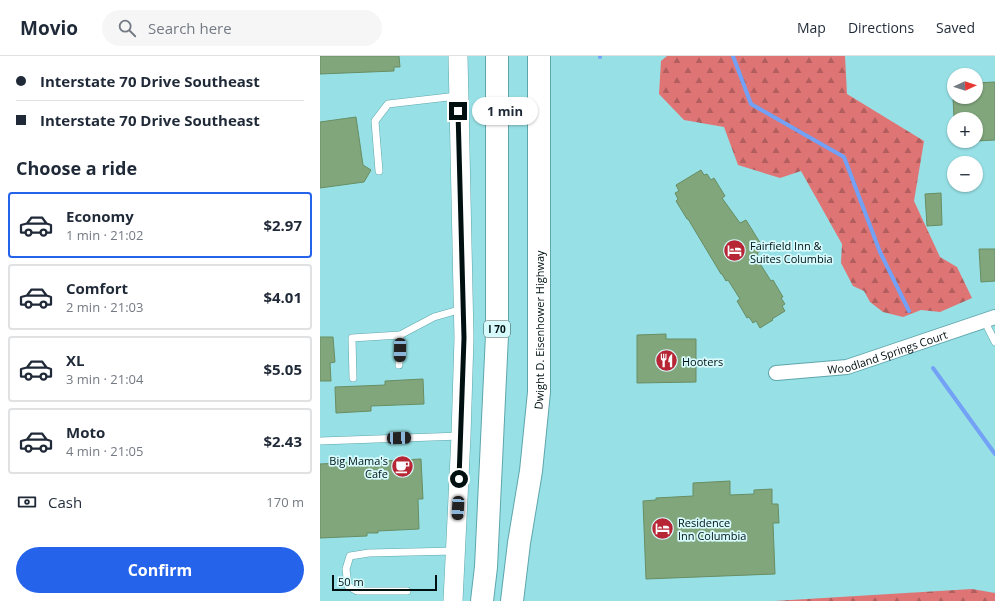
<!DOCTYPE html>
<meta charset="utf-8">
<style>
:root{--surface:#fff;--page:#f6f6f7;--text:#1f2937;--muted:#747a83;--line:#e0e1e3;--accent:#2563eb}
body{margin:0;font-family:"Open Sans",sans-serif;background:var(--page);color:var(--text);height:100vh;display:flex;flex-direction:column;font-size:15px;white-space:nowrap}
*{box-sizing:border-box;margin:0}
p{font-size:13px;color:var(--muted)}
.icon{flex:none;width:22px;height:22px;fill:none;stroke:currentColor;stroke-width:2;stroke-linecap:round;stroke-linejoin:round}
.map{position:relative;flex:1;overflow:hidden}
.sheet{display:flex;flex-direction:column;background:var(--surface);width:320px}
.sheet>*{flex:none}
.top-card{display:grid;align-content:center;height:88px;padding:0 16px;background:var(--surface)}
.needle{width:26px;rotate:87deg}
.fabs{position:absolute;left:627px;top:12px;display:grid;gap:8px}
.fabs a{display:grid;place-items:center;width:36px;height:36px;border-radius:50%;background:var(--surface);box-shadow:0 1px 3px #0004;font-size:20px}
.scale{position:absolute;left:12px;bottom:10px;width:105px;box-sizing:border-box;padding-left:4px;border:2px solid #001011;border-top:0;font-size:11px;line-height:14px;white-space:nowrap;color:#001011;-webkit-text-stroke:3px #d7fbfd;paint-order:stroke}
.end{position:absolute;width:18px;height:18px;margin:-9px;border:5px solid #001011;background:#fff;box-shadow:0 0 0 2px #fff}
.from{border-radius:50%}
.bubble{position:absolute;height:28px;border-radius:14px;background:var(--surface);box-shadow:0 1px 3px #0004;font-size:13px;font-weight:700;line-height:28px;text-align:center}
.car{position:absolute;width:12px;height:24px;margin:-12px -6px;border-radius:5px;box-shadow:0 0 3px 1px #0007;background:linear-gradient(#222 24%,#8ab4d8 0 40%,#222 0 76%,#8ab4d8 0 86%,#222 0)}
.top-card b{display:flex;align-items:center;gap:14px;height:38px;font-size:15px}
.top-card b+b{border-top:1px solid var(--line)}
.top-card i{width:10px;height:10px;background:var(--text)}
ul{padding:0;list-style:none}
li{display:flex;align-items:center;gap:12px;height:66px;margin:0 8px 6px;padding:0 8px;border:2px solid var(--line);border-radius:4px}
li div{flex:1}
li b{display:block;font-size:15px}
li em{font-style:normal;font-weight:700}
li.active{border-color:var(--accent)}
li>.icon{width:36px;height:36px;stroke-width:1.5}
h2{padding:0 16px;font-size:18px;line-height:48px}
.pay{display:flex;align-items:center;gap:10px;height:44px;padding:0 16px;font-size:15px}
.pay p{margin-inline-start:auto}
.action{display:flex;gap:8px;margin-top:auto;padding:8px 16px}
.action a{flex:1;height:46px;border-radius:24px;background:var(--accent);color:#fff;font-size:16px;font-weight:700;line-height:46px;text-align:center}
header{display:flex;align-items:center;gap:24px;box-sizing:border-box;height:56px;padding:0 20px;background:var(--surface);border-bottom:1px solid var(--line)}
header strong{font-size:19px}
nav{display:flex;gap:22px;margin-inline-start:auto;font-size:14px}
.search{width:280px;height:36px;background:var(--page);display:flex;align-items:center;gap:10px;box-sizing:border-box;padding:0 14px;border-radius:22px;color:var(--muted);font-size:15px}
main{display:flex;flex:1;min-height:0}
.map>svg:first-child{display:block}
</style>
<header>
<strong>Movio</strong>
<div class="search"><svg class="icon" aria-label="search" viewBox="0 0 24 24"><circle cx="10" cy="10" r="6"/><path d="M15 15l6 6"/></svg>Search here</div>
<nav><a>Map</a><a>Directions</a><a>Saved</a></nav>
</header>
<main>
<section class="sheet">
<div class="top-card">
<b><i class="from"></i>Interstate 70 Drive Southeast</b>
<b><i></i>Interstate 70 Drive Southeast</b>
</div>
<h2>Choose a ride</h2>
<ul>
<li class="active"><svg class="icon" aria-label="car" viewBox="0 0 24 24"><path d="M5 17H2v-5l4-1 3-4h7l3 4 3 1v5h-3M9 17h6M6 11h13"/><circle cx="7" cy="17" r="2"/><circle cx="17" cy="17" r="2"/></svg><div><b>Economy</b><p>1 min · 21:02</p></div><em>$2.97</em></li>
<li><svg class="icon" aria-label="car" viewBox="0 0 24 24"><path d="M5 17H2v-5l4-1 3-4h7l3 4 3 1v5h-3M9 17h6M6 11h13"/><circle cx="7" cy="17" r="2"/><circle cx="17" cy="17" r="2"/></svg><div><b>Comfort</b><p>2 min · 21:03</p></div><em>$4.01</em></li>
<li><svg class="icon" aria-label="car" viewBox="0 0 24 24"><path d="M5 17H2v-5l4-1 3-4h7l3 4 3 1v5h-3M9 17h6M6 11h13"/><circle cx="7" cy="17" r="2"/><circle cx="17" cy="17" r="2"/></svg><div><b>XL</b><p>3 min · 21:04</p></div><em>$5.05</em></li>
<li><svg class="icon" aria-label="car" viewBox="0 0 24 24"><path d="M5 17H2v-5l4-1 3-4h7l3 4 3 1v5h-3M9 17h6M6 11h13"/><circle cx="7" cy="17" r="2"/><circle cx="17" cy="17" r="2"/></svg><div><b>Moto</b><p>4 min · 21:05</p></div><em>$2.43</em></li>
</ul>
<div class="pay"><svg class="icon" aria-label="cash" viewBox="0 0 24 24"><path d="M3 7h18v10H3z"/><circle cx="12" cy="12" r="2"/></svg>Cash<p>170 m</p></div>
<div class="action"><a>Confirm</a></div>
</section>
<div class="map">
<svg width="675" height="545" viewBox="0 0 675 545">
<defs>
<pattern id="forest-firs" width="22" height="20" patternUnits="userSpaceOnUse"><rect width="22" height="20" fill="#df7474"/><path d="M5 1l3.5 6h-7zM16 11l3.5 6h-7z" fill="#b25e5e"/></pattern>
</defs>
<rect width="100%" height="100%" fill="#97e1e6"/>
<g fill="url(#forest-firs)">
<polygon points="347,0 525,0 527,38 604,85 594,145 620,201 637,211 652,242 620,256 601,254 583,261 563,256 550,246 544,235 533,230 521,207 522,188 481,115 460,122 418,109 404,71 364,64 339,38 341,5"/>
<polygon points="652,533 675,537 675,545 454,545"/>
</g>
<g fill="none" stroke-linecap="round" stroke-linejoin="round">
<g stroke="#72a1f5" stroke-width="4">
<polyline points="280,0 280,1"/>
<polyline points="413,0 431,48 524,101 560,196 589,255"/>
<polyline points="613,312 675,398"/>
</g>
</g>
<g fill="#81a67c" stroke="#688d63">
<polygon points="0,0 79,0 80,11 74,11 74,15 0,18"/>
<polygon points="675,26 675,84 656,85 656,63 634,63 633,41 656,41 656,27"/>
<polygon points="36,61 43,109 51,114 44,126 0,132 0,66"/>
<polygon points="381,114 384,119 387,118 391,124 394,122 405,140 402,142 420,167 426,164 444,193 437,197 441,205 439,206 451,225 453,224 463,241 461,242 465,248 462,250 465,255 452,263 453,264 440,272 436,265 433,267 429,261 427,262 417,245 420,243 408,224 406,225 402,218 401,218 368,163 367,163 356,145 358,143 355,137 359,135 356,129"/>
<polygon points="621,137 622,169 607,170 605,138"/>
<polygon points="659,193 675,193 675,225 661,226"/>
<polygon points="346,278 346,283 376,283 376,326 317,327 317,279"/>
<polygon points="0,281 13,281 15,306 10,307 11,325 0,325"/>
<polygon points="103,323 104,348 51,350 51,355 16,357 15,331 65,329 65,325"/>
<polygon points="101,403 103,443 98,443 99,473 58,475 58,477 47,477 47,480 0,482 0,408"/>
<polygon points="410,425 410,439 434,438 434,434 452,433 452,448 458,448 459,467 453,467 455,518 326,523 323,445 336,444 336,442 373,440 373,427"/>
</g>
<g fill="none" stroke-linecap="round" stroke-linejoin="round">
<defs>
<g id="lane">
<polyline points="59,115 55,65 68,48 137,40"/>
<polyline points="664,264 675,286"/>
<polyline points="79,309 80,279"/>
<polyline points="33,322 32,282 80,279 114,261 142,253"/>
<polyline points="0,385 141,380"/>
<polyline points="87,535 37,535 28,530 26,513 30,500 49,497 135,495"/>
</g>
<g id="street">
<path id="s1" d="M 456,317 L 527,311 L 675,261"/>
</g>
<polyline id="secondary" points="133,545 141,380 144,282 138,0"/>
<g id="highway">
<polyline points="162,545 166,511 177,279 177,0"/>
<path id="s2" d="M 192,545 L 199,487 L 211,415 L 219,336 L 219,0"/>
</g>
</defs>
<use href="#lane" stroke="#5ea6ac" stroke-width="8"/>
<use href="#street" stroke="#5ea6ac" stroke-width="16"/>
<use href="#secondary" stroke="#5ea6ac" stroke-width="20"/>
<use href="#highway" stroke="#5ea6ac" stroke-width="24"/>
<use href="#lane" stroke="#fff" stroke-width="7"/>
<use href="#street" stroke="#fff" stroke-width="14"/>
<use href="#secondary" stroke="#fff" stroke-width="19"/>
<use href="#highway" stroke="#fff" stroke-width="22"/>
</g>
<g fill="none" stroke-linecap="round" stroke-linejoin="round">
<polyline stroke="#001011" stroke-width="5" points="138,55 144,282 139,423"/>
</g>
<defs>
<symbol id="hotel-disc" viewBox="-11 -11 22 22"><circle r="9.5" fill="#b72635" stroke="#d7fbfd"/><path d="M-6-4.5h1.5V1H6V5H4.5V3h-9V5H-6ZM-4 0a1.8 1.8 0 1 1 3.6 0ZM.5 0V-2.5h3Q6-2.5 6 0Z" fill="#fff"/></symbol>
<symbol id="restaurant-disc" viewBox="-11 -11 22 22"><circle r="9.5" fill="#b72635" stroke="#d7fbfd"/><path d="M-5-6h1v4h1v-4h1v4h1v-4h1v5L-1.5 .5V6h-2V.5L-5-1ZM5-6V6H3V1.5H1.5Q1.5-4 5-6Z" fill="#fff"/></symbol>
<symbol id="cafe-disc" viewBox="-11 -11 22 22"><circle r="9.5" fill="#b72635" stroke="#d7fbfd"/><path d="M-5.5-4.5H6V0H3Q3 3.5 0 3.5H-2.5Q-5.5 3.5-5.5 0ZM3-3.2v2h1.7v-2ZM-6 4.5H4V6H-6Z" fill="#fff"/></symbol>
</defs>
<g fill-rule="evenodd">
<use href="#hotel-disc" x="402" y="182" width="25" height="25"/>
<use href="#restaurant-disc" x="334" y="292" width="25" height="25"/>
<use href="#cafe-disc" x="70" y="398" width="25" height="25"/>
<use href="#hotel-disc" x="330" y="460" width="25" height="25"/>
</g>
<g text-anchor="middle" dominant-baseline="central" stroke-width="3.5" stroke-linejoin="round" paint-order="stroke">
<rect fill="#d7fbfd" stroke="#405658" stroke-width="1" x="164" y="265" width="26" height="16" rx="3"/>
<g font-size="10" font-weight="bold" fill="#001011">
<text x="177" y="273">I 70</text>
</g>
<g font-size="11" fill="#001011" stroke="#d7fbfd" text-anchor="start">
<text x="430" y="189">Fairfield Inn &amp;<tspan x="430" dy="13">Suites Columbia</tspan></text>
<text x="362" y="305">Hooters</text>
<text x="68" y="404" text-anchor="end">Big Mama's<tspan x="68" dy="13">Cafe</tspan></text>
<text x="358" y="466">Residence<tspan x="358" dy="13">Inn Columbia</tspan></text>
</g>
<g font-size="11" fill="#001011" stroke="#d7fbfd">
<text stroke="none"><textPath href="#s2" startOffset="273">Dwight D. Eisenhower Highway</textPath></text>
<text stroke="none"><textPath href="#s1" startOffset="114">Woodland Springs Court</textPath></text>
</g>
</g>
</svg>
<div class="fabs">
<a><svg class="needle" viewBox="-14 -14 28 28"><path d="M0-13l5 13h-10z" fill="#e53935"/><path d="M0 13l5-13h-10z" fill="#747a83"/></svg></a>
<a>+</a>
<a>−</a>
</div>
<div class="scale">50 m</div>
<i class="end from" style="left:139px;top:423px"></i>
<i class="end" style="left:138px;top:55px"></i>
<div class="bubble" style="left:152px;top:41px;width:66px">1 min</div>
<i class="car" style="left:80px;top:294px;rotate:181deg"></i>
<i class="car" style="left:79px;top:382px;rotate:88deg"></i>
<i class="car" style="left:138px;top:452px;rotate:183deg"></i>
</div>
</main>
